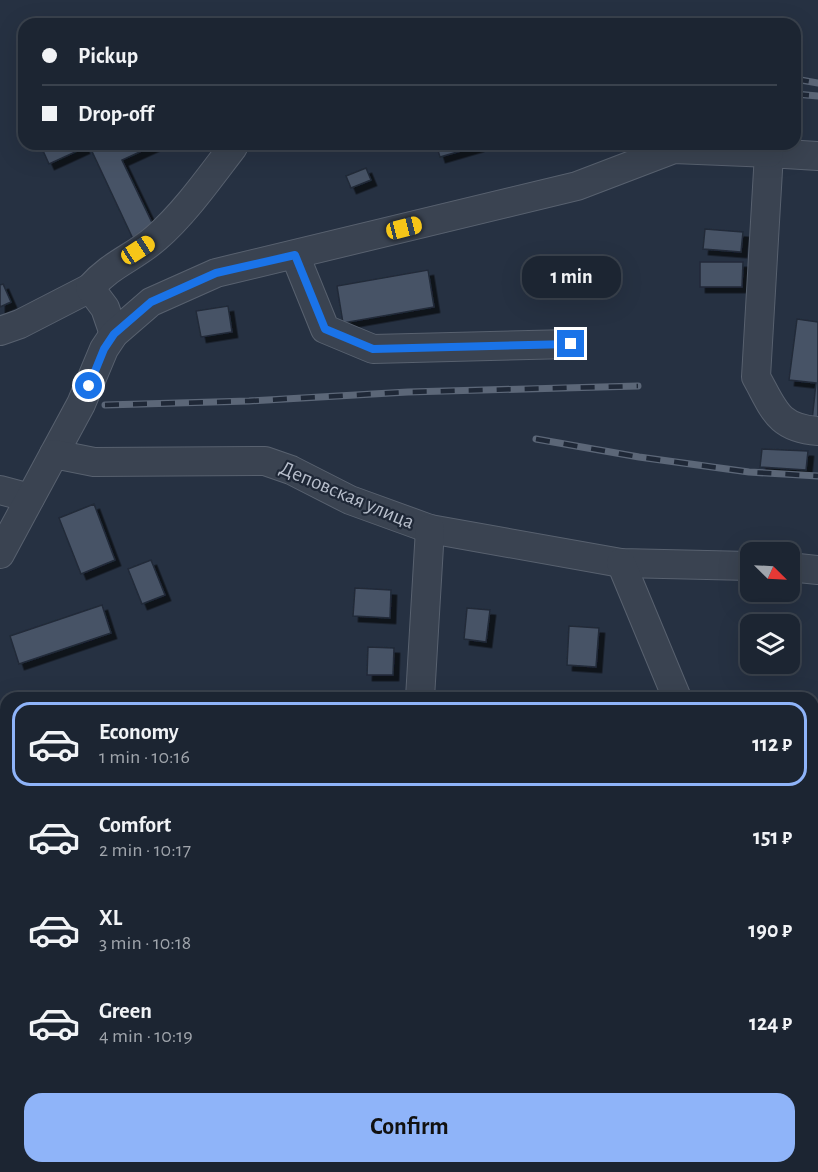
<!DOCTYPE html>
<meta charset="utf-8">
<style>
:root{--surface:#1c2532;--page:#29313e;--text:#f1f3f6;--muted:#a0a5ac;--line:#3a424d;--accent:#8fb4f9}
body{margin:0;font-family:"Alegreya Sans",sans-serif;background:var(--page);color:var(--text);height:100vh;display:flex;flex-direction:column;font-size:22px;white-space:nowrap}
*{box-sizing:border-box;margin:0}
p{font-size:20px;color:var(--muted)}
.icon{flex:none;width:33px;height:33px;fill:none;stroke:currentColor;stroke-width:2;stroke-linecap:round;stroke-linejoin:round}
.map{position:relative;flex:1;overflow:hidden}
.drawer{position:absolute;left:0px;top:692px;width:819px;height:482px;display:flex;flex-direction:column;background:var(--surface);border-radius:18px 18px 0 0;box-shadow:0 6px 24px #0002,0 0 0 2px var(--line)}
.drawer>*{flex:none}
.banner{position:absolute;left:18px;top:18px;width:783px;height:132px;border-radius:18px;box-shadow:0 6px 24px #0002,0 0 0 2px var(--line);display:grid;align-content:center;height:132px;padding:0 24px;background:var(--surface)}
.needle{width:39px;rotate:114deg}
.buttons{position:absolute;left:740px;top:542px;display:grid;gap:12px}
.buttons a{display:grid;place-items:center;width:60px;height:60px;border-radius:12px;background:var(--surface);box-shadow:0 6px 24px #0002,0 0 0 2px var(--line);font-size:30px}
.end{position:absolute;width:27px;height:27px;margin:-14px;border:8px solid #1a73e8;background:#fff;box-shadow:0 0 0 3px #fff}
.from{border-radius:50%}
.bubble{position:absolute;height:42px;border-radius:18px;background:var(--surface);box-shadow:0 6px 24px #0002,0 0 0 2px var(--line);font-size:20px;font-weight:700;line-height:42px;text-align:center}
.car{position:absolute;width:18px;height:36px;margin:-18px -9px;border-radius:8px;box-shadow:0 0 4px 2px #0007;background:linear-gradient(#f5c518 24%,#345 0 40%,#f5c518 0 76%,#345 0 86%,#f5c518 0)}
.banner b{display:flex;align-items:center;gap:21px;height:57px;font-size:22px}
.banner b+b{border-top:2px solid var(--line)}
.banner i{width:15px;height:15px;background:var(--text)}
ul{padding:10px 0 0;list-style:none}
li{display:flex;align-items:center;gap:18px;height:84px;margin:0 12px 9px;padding:0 12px;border:3px solid transparent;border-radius:18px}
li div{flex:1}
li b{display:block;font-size:22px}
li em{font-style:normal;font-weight:700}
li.current{border-color:var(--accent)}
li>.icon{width:54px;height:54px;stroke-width:1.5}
.button{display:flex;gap:12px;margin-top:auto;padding:12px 24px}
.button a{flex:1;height:69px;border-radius:18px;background:var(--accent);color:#111;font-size:24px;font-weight:700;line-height:69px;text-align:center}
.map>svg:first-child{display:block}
</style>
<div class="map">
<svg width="818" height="1172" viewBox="0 0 818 1172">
<defs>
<filter id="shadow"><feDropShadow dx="5.5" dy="5.5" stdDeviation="0" flood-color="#0009"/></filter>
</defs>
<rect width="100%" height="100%" fill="#263142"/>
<g fill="#475366" stroke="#212a39" stroke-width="1.5" filter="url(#shadow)">
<polygon points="40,144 82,144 84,148 49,164"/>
<polygon points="91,144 157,144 122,160 156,231 134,241 89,145"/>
<polygon points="436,144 477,144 478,146 440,157"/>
<polygon points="366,168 371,180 351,188 346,176"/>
<polygon points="705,229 743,232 741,252 703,249"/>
<polygon points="700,262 743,262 742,287 700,287"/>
<polygon points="428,270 434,307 343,323 337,286"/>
<polygon points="3,284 11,302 0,307 0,285"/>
<polygon points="228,306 232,332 201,337 196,311"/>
<polygon points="797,319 818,322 818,422 812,421 816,383 789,380"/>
<polygon points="762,449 808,451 806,470 760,467"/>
<polygon points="94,504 115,560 81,574 59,518"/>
<polygon points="151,560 165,595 142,604 128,569"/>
<polygon points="355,588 391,590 390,618 353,616"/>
<polygon points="102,605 111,633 19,664 10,636"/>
<polygon points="467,608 490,610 486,642 464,639"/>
<polygon points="569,626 599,628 596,667 567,665"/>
<polygon points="368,647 394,648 393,675 367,675"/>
<rect x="813" y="1034" width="5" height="37"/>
<polygon points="817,1157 818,1172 799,1172 797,1167 813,1167 813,1159"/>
<polygon points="562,1167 562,1172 517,1172 517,1171"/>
</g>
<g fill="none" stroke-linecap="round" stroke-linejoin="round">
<defs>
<g id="minor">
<path d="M 818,156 L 769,153 L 756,377 C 774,409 777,428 818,431"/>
<polyline points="295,255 325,329 373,349 571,344"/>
<polyline points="0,331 20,324 90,288"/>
<path d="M 114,334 L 105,308 L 90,288 C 111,264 133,258 156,238 C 184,214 210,177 233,147"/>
<polyline points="54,454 81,404 104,349 114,334 151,302 216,273 577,186 674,149 769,153"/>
<polyline points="0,490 30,498"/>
<polyline points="0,554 54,454 94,462 265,461 291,470 350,500 430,529 621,563 750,566"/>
<polyline points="621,563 677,698"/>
<polyline points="789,567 818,570"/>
<polyline points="420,698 430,529"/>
<polyline points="0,873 6,872"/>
<polyline points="813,1128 818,1129"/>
<polyline points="371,1167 372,1172"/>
<polyline points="67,1172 87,1167"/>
</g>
</defs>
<use href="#minor" stroke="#58616f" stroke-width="30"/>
<use href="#minor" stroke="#3a4351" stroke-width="28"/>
<defs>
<g id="rail">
<polyline points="795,79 818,83"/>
<polyline points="795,94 818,96"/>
<polyline points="105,405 249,401 408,392 638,386"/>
<polyline points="536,439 639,457 749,472 818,476"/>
</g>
</defs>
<use href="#rail" stroke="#5c6778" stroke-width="7"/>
<use href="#rail" stroke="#1f2837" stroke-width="4.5" stroke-dasharray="14" stroke-linecap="butt"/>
</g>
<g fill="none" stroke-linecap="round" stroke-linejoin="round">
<polyline stroke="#1a73e8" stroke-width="8" points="89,386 104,349 114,334 151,302 216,273 295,255 325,329 373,349 571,344"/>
</g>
<g text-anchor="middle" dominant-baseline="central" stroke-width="4.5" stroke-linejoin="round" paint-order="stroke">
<g font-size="21" fill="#b7becb" stroke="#1f2837">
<text transform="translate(347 495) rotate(23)">Деповская улица</text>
</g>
</g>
</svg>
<div class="buttons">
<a><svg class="needle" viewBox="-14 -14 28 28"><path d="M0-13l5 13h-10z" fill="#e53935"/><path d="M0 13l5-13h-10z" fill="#a0a5ac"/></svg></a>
<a><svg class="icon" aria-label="layers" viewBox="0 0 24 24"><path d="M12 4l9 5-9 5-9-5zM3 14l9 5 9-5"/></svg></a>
</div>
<i class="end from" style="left:89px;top:386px"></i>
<i class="end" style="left:571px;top:344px"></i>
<div class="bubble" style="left:522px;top:256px;width:99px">1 min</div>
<i class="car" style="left:404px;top:228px;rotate:76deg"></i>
<i class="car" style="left:138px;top:250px;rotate:57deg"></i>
<div class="banner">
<b><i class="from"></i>Pickup</b>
<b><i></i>Drop-off</b>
</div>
<section class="drawer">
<ul>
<li class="current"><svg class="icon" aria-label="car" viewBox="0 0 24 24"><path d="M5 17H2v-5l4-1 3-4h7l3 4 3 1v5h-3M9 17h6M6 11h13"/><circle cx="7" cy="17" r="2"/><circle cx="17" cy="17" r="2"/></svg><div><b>Economy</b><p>1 min · 10:16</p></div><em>112 ₽</em></li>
<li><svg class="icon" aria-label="car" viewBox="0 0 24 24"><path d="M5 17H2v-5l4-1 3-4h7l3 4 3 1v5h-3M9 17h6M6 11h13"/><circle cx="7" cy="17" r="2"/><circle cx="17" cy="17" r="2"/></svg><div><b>Comfort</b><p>2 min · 10:17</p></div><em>151 ₽</em></li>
<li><svg class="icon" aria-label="car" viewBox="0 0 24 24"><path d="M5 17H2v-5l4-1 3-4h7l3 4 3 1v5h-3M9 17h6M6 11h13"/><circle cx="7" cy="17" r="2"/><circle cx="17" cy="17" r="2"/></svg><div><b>XL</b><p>3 min · 10:18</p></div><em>190 ₽</em></li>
<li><svg class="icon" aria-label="car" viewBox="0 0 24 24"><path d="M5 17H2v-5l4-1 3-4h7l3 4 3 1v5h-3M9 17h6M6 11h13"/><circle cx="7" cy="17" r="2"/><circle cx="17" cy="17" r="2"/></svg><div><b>Green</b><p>4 min · 10:19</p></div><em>124 ₽</em></li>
</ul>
<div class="button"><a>Confirm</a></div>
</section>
</div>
